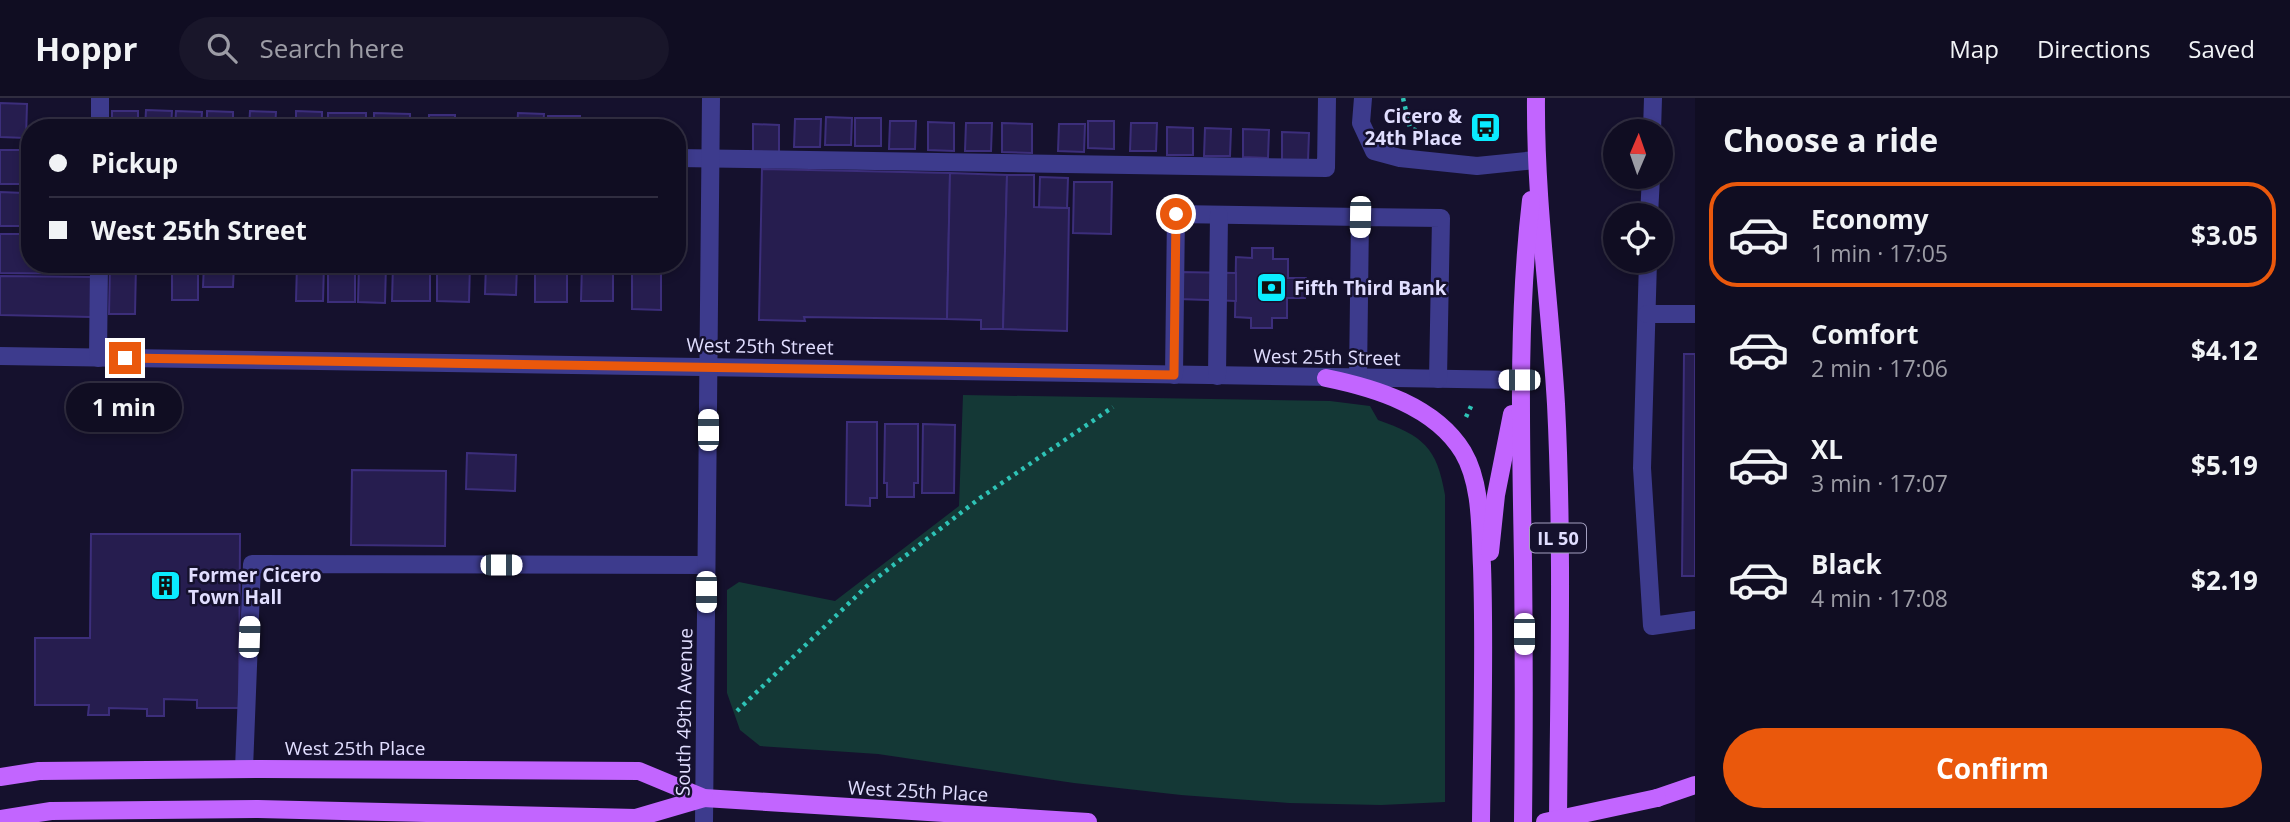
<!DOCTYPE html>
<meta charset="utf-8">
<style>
:root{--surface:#100d22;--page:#19162a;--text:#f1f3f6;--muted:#9c9ca5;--line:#302d40;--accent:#ea580c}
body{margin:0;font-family:"Open Sans",sans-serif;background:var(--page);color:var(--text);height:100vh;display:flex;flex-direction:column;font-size:26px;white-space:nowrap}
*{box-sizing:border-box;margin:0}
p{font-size:23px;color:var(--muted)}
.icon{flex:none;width:38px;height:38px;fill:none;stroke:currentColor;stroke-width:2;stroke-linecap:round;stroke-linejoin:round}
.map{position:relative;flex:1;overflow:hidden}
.panel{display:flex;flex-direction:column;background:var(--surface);width:595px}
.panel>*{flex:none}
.banner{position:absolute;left:21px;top:21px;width:665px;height:154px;border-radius:28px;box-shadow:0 4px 10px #0003,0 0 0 2px var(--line);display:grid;align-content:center;height:154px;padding:0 28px;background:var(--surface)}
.needle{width:46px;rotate:2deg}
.tools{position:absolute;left:1603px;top:21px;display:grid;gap:14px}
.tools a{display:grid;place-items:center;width:70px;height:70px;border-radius:50%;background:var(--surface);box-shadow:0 4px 10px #0003,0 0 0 2px var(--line);font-size:35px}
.end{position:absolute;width:32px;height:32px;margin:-16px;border:9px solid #ea580c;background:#fff;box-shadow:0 0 0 4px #fff}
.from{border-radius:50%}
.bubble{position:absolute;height:49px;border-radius:24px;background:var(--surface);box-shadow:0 4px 10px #0003,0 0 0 2px var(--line);font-size:23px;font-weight:700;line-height:49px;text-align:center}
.car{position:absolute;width:21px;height:42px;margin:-21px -10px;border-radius:9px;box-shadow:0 0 5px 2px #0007;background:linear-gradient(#fff 24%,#345 0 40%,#fff 0 76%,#345 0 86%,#fff 0)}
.banner b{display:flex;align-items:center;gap:24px;height:66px;font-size:26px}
.banner b+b{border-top:2px solid var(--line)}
.banner i{width:18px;height:18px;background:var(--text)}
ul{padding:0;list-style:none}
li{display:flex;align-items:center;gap:21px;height:105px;margin:0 14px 10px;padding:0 14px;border:4px solid transparent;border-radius:28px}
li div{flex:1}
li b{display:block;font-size:26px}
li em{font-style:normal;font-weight:700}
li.current{border-color:var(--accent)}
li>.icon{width:63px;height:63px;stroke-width:1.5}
h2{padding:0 28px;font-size:32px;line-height:84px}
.button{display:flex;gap:14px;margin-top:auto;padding:14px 28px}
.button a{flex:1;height:80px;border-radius:42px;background:var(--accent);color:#fff;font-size:28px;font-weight:700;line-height:80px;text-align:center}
header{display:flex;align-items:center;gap:42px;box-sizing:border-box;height:98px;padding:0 35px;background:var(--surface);border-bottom:2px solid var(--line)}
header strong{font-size:33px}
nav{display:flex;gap:38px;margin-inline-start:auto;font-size:24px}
.search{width:490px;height:63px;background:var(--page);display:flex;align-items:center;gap:18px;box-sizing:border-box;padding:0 24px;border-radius:38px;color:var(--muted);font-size:26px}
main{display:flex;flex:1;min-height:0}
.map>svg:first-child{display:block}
</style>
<header>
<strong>Hoppr</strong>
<div class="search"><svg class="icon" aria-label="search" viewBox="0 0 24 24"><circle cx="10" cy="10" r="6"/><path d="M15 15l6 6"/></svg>Search here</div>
<nav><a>Map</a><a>Directions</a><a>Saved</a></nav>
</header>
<main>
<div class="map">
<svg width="1695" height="724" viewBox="0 0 1695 724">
<rect width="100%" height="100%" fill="#15112d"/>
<path fill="#143836" d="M 963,297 L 1330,303 L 1370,308 L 1378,322 C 1423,338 1437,349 1445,397 L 1445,704 L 1381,707 L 1289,705 L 1181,697 L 1074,685 L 878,656 L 760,648 L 740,632 L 727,595 L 727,492 L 739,484 L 835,503 L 959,408 Z"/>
<g fill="#261d4f" stroke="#3c2e7b" stroke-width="2">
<polygon points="0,5 27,6 26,40 0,39"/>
<polygon points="146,12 172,13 171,30 145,30"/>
<rect x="112" y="13" width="26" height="17"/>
<polygon points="176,13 202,14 201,30 175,30"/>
<polygon points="207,13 233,14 233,30 207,30"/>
<polygon points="250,13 276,14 275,30 249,30"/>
<polygon points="296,13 322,14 322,30 296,30"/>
<rect x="328" y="15" width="38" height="15"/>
<polygon points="374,15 410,16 410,30 374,30"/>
<polygon points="518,15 544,16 543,30 517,30"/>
<rect x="429" y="17" width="26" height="13"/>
<polygon points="548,18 580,18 580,30 547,30"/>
<polygon points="826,19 852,20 851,47 825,47"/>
<rect x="855" y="20" width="26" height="28"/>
<polygon points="795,21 821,21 820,49 794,49"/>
<rect x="464" y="22" width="31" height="8"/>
<polygon points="600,22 626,23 626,30 599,30"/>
<polygon points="890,23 916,23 915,51 889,51"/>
<polygon points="1088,23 1114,23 1114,51 1088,50"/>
<polygon points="639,24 665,25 665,30 639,30"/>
<polygon points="928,24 954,25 954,53 928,52"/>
<polygon points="966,25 992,25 991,53 965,53"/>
<polygon points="1002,25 1032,26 1032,55 1002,54"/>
<polygon points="1131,25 1157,25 1156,53 1130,53"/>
<polygon points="753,26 779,27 779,54 753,54"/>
<polygon points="1059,26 1085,26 1084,54 1058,53"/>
<polygon points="1167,29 1193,30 1193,57 1167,57"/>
<polygon points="1205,30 1231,31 1230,58 1204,58"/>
<polygon points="1243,31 1269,32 1268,60 1243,59"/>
<polygon points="1282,34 1309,35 1308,63 1282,62"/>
<polygon points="0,52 25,52 24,86 0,86"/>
<polygon points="762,71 950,75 947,221 804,219 805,223 759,222"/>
<polygon points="950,75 1007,77 1003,231 981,231 981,222 947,221"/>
<polygon points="1007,77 1034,77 1034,109 1069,110 1067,233 1003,231"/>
<polygon points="1040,79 1068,80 1067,110 1039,109"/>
<polygon points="1074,84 1112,84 1111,136 1073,135"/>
<polygon points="0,94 24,95 23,128 0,128"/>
<polygon points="0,136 30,136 30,166 92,166 91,176 0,175"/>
<polygon points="1252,150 1273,150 1273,161 1288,161 1288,180 1306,180 1305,200 1287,200 1287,220 1272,220 1272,230 1251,230 1251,220 1235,219 1236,159 1252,160"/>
<polygon points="110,166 136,166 135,216 109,216"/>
<rect x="172" y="166" width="26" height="36"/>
<polygon points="204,166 234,166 233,189 203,189"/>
<polygon points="297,166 324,166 323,203 296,203"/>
<rect x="328" y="166" width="27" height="38"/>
<polygon points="359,166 386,166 385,205 358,204"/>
<polygon points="393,166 430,166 430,203 392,203"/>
<polygon points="437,166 470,166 469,204 437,203"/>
<polygon points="486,166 517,166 516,197 485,196"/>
<rect x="535" y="166" width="32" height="38"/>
<polygon points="582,166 613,166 613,203 581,203"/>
<polygon points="632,166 661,166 661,212 632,211"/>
<polygon points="1179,174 1236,175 1236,203 1179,201"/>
<polygon points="0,178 92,179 91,219 0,217"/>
<polygon points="1684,256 1695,256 1695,478 1682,478"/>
<polygon points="847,324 877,324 877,400 870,400 870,408 846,407"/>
<polygon points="885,326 918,326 918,385 914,385 914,399 887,399 887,385 884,385"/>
<polygon points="923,326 955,327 954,395 922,395"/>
<polygon points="467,355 516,357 515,393 466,391"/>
<polygon points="352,372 446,373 445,448 351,447"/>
<polygon points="91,436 240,436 239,610 197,610 197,602 164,601 164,618 147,618 147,611 109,610 109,617 88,617 89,607 35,607 35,540 90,540"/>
</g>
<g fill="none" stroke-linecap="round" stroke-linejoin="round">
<g stroke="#2ec3b6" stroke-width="4.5" stroke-dasharray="3.5 5" stroke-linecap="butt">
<polyline points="1403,0 1410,30 1436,40"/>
<polyline points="1466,319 1473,304"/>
<polyline points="737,613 869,486 980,400 1113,309"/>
</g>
<g stroke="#3d3b8d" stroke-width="18">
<polyline points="1363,0 1361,25 1374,53 1400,60 1477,68 1535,62"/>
<polyline points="100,30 100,0"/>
<polyline points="1652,33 1653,0"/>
<polyline points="677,60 1326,70 1327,0"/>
<polyline points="1649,117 1651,79"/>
<polyline points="1648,163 1642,370 1652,528 1695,522"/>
<polyline points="1647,216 1695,216"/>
<polyline points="0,258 1519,282"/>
<polyline points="98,260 99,166"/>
<polyline points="1174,277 1176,116 1360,119"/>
<polyline points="1217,278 1219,117"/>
<polyline points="1358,280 1360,119 1441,120 1438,281"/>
<polyline points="244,671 252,466 706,467"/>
<polyline points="704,724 711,0"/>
</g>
<g stroke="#c265ff" stroke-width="18">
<path d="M 1536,0 C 1535,103 1550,204 1556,306 C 1563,445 1559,585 1558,724"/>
<path d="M 1326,280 C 1375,290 1435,308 1463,354 C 1482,386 1480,432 1482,468 C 1485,554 1482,639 1481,724"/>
<polyline points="1490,454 1496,397 1512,316"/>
<polyline points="0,679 39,673 262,671 639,673 704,700 1088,724"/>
<polyline points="1657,700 1695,687"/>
<polyline points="0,721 51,713 258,711 636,720 704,700"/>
<path d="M 1523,724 C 1524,637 1524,550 1523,463 C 1521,342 1517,222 1531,102"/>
</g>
<polyline stroke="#c265ff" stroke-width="18" points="1545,724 1657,700"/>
</g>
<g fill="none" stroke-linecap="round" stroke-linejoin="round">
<polyline stroke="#ea580c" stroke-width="9" points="125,260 1174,277 1176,116"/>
</g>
<defs>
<symbol id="bus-square" viewBox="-11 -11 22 22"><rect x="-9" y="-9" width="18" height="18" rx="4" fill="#0aecff" stroke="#15112d"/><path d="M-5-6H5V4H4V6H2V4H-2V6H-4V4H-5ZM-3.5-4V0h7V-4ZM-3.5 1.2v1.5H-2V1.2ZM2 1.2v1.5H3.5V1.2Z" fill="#111"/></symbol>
<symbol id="bank-square" viewBox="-11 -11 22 22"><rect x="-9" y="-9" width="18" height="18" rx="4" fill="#0aecff" stroke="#15112d"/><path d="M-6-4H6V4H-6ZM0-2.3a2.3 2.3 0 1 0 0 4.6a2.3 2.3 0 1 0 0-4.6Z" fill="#111"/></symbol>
<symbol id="building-square" viewBox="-11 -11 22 22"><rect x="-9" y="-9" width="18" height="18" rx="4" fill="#0aecff" stroke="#15112d"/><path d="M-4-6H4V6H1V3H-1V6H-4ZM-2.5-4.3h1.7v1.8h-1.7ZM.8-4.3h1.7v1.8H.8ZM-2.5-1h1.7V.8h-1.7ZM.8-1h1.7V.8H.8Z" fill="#111"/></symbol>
</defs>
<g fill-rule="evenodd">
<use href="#bus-square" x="1468" y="12" width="35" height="35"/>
<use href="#bank-square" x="1254" y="172" width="35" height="35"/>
<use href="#building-square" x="148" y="470" width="35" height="35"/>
</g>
<g text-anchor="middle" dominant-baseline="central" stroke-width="5" stroke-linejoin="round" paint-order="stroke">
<rect fill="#15112d" stroke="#a4a0c0" stroke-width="2" x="1530" y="425.5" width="56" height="29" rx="5"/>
<g font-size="18" font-weight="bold" fill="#e1deff">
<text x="1558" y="440">IL 50</text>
</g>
<g font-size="19" font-weight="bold" fill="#e1deff" stroke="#15112d" text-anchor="start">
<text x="1462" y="18" text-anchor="end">Cicero &amp;<tspan x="1462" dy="22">24th Place</tspan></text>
<text x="1294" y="190">Fifth Third Bank</text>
<text x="188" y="477">Former Cicero<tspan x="188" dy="22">Town Hall</tspan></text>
</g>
<g font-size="19" fill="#e1deff" stroke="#15112d">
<text transform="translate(760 248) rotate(1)">West 25th Street</text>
<text transform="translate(1327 259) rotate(1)">West 25th Street</text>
<text transform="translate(684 614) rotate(-89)">South 49th Avenue</text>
<text x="355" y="650">West 25th Place</text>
<text transform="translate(918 693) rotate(3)">West 25th Place</text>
</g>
</g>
</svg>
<div class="tools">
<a><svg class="needle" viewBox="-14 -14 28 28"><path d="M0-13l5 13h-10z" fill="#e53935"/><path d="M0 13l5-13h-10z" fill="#9c9ca5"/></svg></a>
<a><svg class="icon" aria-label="locate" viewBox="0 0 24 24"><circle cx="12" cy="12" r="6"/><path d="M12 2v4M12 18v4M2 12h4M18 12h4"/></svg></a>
</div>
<i class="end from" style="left:1176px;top:116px"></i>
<i class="end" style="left:125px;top:260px"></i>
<div class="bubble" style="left:66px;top:285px;width:116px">1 min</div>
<i class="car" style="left:1360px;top:119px;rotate:181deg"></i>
<i class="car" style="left:1519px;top:282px;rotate:270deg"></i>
<i class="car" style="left:708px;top:332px;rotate:0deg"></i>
<i class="car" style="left:501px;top:467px;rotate:90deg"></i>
<i class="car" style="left:706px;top:494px;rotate:180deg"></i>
<i class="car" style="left:1524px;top:536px;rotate:180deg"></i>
<i class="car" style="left:249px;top:539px;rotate:2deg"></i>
<div class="banner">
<b><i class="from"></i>Pickup</b>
<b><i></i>West 25th Street</b>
</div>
</div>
<section class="panel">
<h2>Choose a ride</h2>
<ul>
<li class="current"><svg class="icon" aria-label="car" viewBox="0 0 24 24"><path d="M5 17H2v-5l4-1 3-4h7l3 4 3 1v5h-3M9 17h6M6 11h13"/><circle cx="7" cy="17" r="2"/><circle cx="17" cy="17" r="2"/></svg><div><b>Economy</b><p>1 min · 17:05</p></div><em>$3.05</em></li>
<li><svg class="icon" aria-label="car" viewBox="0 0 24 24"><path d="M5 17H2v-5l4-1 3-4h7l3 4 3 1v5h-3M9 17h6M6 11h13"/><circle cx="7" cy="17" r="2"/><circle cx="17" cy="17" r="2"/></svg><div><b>Comfort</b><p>2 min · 17:06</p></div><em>$4.12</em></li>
<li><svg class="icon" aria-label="car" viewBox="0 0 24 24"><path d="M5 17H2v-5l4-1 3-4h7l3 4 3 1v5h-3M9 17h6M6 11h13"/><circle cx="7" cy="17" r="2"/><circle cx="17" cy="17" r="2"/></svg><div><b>XL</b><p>3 min · 17:07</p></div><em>$5.19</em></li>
<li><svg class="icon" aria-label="car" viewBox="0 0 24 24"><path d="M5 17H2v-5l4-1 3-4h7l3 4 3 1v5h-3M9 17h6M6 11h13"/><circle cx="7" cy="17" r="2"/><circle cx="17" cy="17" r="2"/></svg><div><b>Black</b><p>4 min · 17:08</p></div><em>$2.19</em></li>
</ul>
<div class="button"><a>Confirm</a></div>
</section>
</main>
